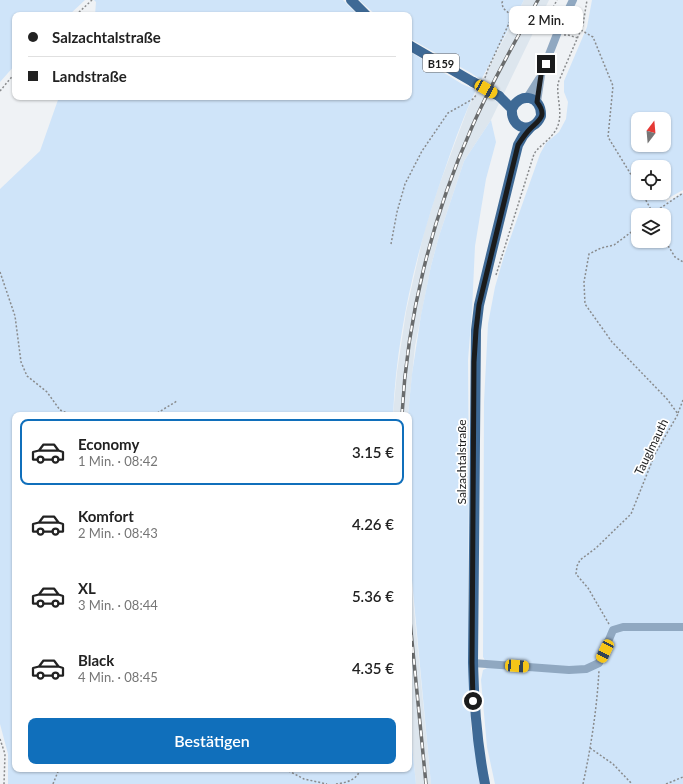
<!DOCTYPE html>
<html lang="de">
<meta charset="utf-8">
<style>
:root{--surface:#fff;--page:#f2f2f2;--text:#222;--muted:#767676;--line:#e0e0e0;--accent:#106fbb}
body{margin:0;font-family:Lato,sans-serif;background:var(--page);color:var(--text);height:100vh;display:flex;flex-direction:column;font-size:15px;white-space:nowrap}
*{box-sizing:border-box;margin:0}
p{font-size:13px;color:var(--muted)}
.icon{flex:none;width:22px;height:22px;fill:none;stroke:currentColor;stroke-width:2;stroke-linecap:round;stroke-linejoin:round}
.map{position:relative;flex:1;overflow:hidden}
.sheet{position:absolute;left:12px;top:412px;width:400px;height:360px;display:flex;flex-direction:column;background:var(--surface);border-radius:8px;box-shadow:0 1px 3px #0004}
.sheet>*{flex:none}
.guide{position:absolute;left:12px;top:12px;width:400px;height:88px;border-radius:8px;box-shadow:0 1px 3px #0004;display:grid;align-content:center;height:88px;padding:0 16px;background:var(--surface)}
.needle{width:26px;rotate:16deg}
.controls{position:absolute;left:631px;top:112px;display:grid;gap:8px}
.controls a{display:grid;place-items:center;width:40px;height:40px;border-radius:8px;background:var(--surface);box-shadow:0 1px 3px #0004;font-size:20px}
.end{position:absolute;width:18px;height:18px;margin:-9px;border:5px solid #1a1b1c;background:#fff;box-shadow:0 0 0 2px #fff}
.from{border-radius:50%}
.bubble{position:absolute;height:28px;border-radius:8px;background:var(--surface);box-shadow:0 1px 3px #0004;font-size:13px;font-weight:600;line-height:28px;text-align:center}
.car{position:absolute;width:12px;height:24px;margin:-12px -6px;border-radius:5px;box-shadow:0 0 3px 1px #0007;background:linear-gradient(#f5c518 24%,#345 0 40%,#f5c518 0 76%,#345 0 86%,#f5c518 0)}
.guide b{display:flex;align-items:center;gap:14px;height:38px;font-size:15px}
.guide b+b{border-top:1px solid var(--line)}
.guide i{width:10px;height:10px;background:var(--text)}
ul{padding:7px 0 0;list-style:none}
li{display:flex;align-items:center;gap:12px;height:66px;margin:0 8px 6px;padding:0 8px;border:2px solid transparent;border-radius:8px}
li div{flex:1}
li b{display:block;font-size:15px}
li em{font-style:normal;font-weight:600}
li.active{border-color:var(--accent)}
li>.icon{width:36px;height:36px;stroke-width:1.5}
.button{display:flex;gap:8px;margin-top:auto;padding:8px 16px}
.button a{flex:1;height:46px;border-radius:8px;background:var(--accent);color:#fff;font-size:16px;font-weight:600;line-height:46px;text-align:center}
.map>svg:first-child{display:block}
</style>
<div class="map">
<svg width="683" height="784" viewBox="0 0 683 784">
<rect width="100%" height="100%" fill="#eff2f5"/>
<g fill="#dde6ee">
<polygon points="524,0 549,0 491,120 464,161 439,236 431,266 415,346 408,415 393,415 397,372 406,312 424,232 437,191 468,108"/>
<polygon points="409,548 410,568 431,784 416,784 409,715"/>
</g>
<g fill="#cfe4f9" fill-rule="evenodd">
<polygon points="0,0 85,0 69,15 15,15 15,65 0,82"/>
<polygon points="94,0 343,0 358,15 95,15 96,2"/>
<polygon points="359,0 524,0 481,80 471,73 409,38 409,15 376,15"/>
<path d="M 592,0 L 683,0 L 683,190 L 665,200 L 667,202 L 683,193 L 683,784 L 495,784 L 487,747 L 481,680 L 483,670 L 489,667 L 483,657 L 484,402 L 488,324 L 495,287 L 504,256 L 540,154 L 546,143 L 559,132 L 566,119 L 568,102 L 564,92 L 564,81 L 587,27 ZM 638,119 L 664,119 L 664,145 L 638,145 ZM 638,167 L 664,167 L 664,193 L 638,193 ZM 638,215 L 664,215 L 664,241 L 638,241 Z"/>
<path d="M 409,51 L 462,84 L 476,90 C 464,115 455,140 446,166 C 417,246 397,330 393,415 L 15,415 L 15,769 L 409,769 L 409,715 L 416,784 L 8,784 L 8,754 L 0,724 L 0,189 L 40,151 L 59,97 L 409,97 Z"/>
<polygon points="491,120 496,142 486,179 475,246 472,310 468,360 469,484 468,603 471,728 481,784 431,784 409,548 408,415 412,374 421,315 431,266 439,236 464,161"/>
</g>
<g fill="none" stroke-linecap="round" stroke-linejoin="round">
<g stroke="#898b8d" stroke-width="1.5" stroke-dasharray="2 2" stroke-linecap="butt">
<polyline points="76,15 92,0"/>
<polyline points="581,30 593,37 613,86 608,137 638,186"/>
<polyline points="551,31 547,29 546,21 557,0"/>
<polyline points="564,35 568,35 578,38"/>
<polyline points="485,78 488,69 511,19 511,15 503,8 502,3 503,0"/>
<polyline points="0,91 15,73"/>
<polyline points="642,193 654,215"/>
<polyline points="650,215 683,193"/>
<polyline points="664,239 675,257 683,262"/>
<polyline points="391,244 397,212 405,184 422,151 448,113 473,99 477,94"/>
<polyline points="0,272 15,316 21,362 27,376 47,392 60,410 72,415"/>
<path d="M 496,275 L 534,154 C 539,146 547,142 553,134 C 566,118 556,101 558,83 L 583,25 L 587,0"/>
<polyline points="678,413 683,400"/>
<polyline points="154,415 177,401"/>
<polyline points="609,624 588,588 576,574 577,566 580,560 596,548 631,514 655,454 678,414 667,399 612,342 585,304 584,282 589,254 601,248 614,245 638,227"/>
<polyline points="0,739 5,754 4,784"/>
<polyline points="590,748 613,764 632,784"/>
<polyline points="285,769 304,779 327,784"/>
<polyline points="53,784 59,769"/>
<path d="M 336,784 C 345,783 358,780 360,769"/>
<path d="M 583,784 C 591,747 597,708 599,670"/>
<polyline points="666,784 683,777"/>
</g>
<g stroke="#90a8c1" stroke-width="8">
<polyline points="527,98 539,79"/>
<polyline points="537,102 541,75 559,29 573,0"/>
<polyline points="473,663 569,670 586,669 599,663 613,630 623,627 683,627"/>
</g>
<g stroke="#3e6995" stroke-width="10">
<polyline points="351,0 366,15"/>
<polyline points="409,45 473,82"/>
<path d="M 499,96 L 512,109 C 510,129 533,135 541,116 C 542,96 520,91 512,109"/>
<path d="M 485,784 C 477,744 474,704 473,663 L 476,330 L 479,305 L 491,255 L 518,145 L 523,136 L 531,127"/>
</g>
<defs>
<g id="rail">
<path d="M 402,415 C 407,317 432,217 472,127 C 491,83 515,42 538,0"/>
<polyline points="409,611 426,784"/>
</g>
</defs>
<use href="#rail" stroke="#6a6c6d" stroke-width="3.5"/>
<use href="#rail" stroke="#fff" stroke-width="2" stroke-dasharray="6" stroke-linecap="butt"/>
<polyline stroke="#3e6995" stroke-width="10" points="473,82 499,96"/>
</g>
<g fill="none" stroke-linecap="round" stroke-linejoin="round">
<path stroke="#1a1b1c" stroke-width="5" d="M 473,701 L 472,663 L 474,362 L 476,330 L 479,305 L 518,145 C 522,139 525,134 530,129 C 539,120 548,116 537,102 L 541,75 L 546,64"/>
</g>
<g text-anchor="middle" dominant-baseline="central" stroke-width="3.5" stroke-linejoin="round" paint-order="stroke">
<rect fill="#fff" stroke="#5f5f60" stroke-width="1" x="423" y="54" width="36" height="18" rx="3"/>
<g font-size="11" font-weight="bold" fill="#1a1b1c">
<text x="441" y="63">B159</text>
</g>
<g font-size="12" fill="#1a1b1c" stroke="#fff">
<text transform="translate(651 447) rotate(-64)">Tauglmauth</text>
<text transform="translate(461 462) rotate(-90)">Salzachtalstraße</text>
</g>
</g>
</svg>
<div class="controls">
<a><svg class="needle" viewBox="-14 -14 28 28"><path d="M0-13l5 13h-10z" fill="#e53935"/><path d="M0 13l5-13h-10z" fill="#767676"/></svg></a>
<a><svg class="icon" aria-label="locate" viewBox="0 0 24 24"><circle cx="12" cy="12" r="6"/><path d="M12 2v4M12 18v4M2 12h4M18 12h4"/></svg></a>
<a><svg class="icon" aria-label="layers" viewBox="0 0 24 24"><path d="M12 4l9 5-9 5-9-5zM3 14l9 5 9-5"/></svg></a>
</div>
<i class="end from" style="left:473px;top:701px"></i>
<i class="end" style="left:546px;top:64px"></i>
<div class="bubble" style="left:509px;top:6px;width:74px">2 Min.</div>
<i class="car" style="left:486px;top:89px;rotate:119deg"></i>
<i class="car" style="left:605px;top:651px;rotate:206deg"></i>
<i class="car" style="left:517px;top:666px;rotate:94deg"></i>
<div class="guide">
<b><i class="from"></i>Salzachtalstraße</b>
<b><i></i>Landstraße</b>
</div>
<section class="sheet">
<ul>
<li class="active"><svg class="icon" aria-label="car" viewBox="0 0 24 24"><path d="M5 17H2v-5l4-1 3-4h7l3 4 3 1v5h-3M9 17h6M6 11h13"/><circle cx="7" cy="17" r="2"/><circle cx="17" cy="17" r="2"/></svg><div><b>Economy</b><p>1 Min. · 08:42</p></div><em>3.15 €</em></li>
<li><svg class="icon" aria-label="car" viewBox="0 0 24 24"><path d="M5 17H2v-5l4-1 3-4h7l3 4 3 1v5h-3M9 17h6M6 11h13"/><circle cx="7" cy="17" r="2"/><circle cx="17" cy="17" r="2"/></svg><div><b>Komfort</b><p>2 Min. · 08:43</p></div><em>4.26 €</em></li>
<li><svg class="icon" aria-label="car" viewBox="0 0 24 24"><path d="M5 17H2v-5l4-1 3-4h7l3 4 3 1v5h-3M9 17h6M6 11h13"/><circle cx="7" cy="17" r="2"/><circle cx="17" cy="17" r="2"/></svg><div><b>XL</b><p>3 Min. · 08:44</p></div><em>5.36 €</em></li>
<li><svg class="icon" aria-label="car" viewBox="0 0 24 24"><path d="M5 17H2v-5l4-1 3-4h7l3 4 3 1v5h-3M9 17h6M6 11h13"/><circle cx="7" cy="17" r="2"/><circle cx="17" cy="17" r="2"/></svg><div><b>Black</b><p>4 Min. · 08:45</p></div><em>4.35 €</em></li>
</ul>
<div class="button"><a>Bestätigen</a></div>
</section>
</div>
